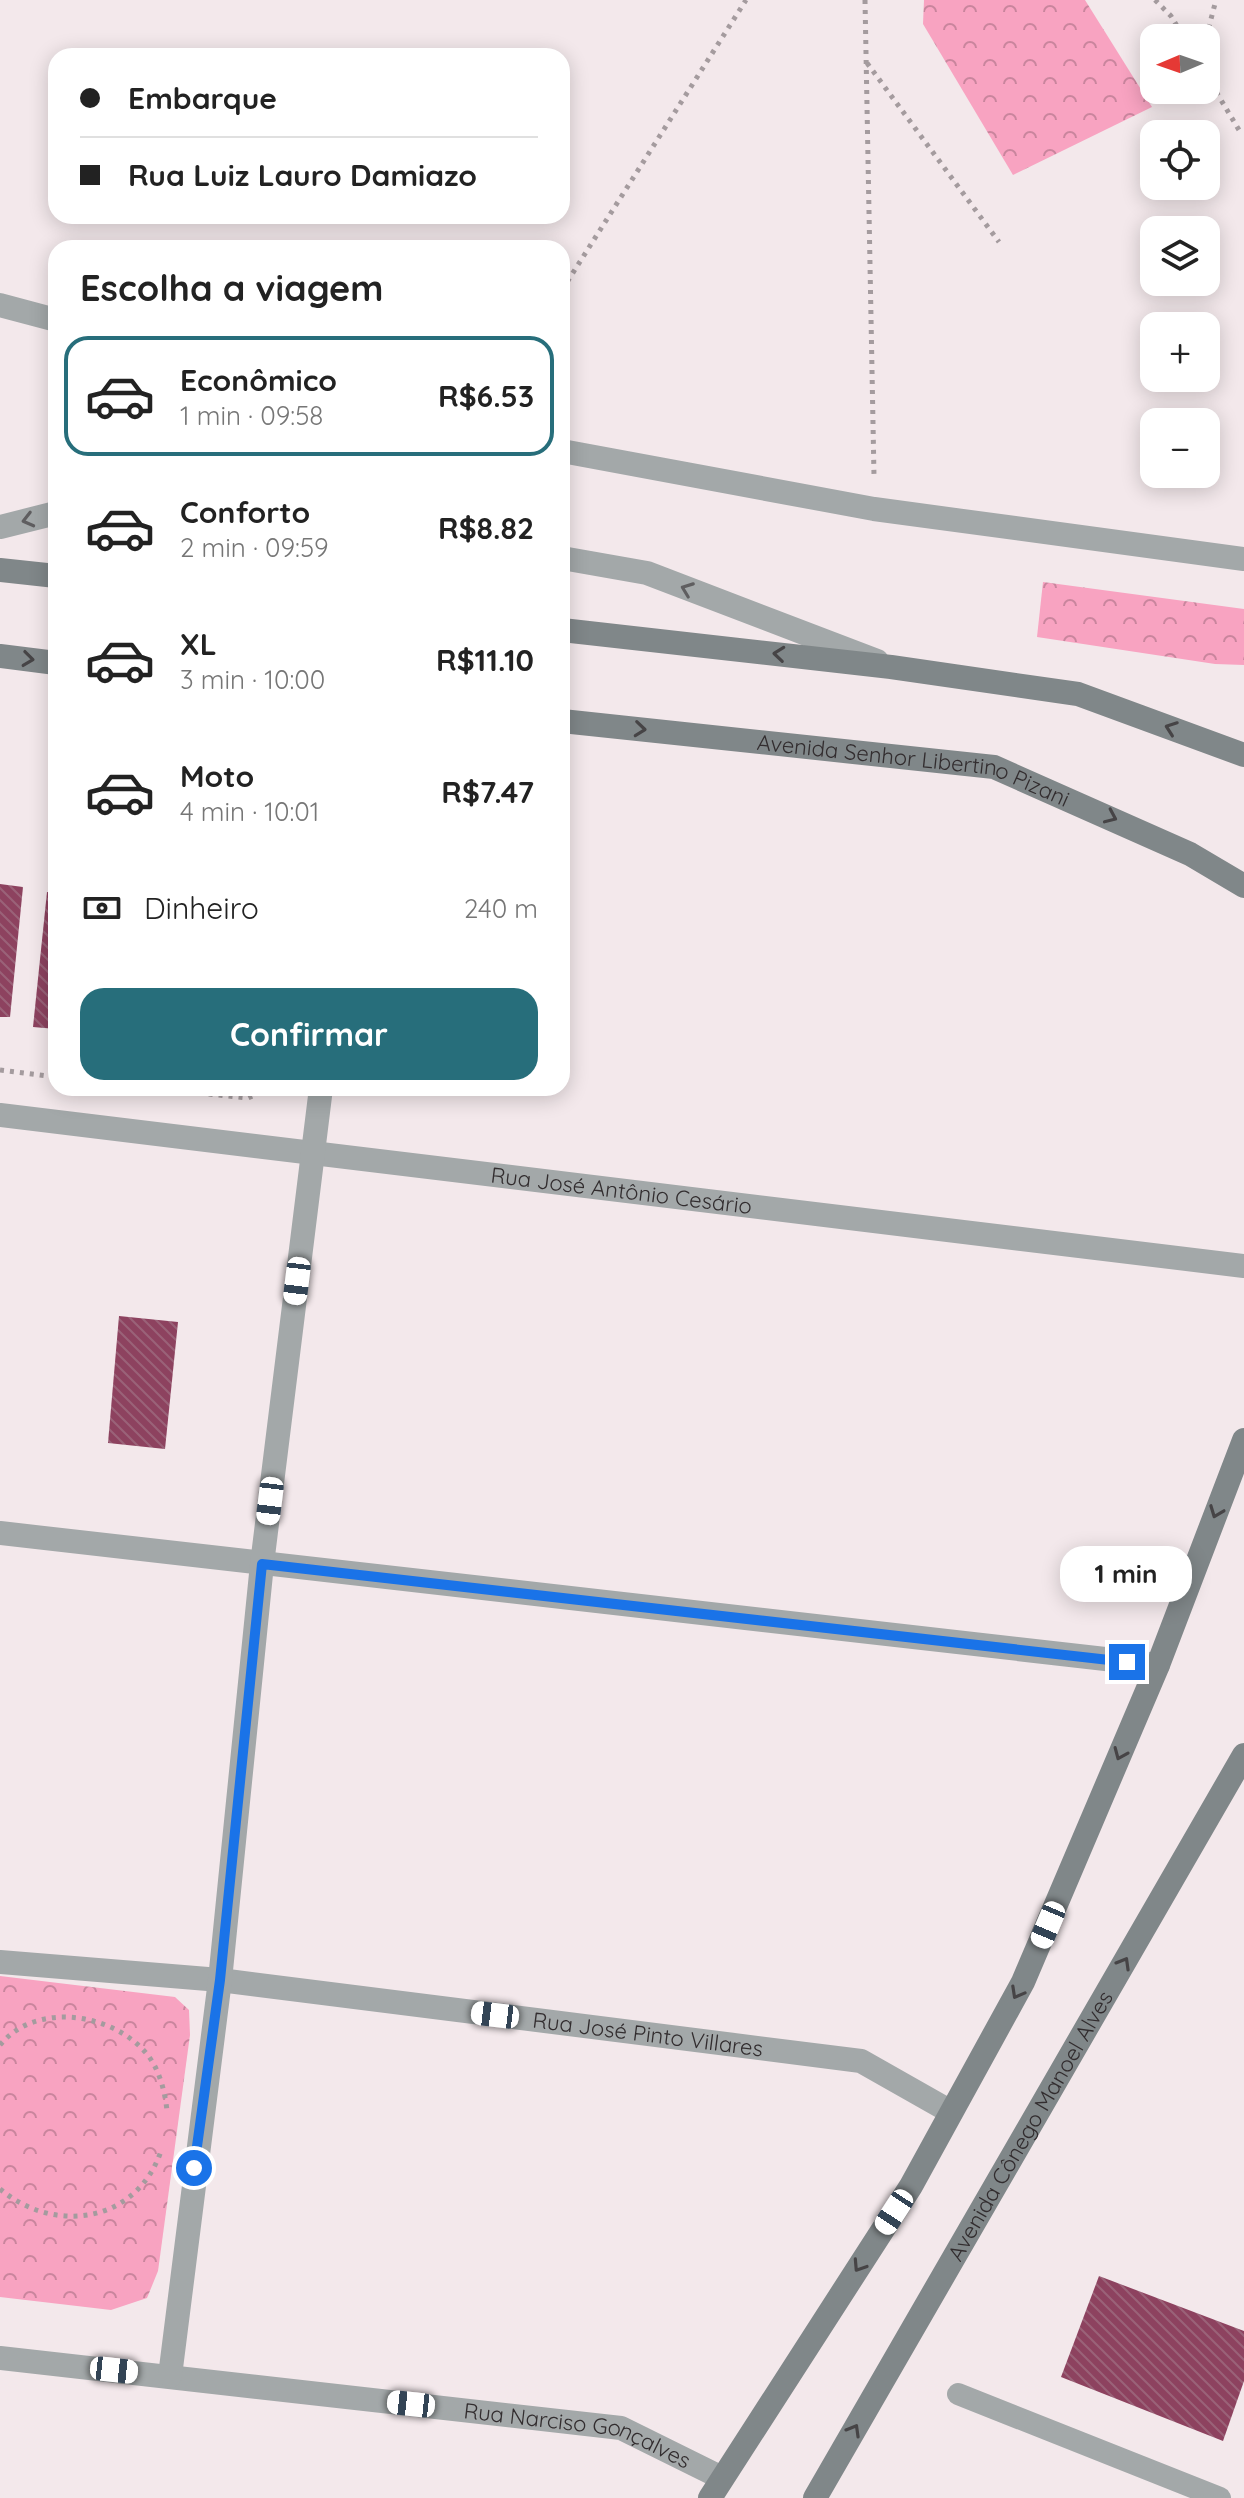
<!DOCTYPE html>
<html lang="pt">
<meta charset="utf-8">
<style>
:root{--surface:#fff;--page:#f2f2f2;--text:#222;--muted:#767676;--line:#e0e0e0;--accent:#276e7b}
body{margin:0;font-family:Quicksand,sans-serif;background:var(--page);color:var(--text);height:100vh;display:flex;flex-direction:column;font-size:30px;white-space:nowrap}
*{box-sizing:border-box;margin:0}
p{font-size:26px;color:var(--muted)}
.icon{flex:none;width:44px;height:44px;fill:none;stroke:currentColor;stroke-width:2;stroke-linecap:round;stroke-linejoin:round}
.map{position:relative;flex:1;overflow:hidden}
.drawer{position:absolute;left:48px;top:240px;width:522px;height:856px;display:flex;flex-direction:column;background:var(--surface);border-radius:24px;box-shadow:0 4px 20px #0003}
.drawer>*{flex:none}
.guide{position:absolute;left:48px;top:48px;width:522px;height:176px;border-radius:24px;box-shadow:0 4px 20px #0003;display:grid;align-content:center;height:176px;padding:0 32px;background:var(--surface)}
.needle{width:52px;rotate:268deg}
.controls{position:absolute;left:1140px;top:24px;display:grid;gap:16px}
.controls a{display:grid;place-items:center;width:80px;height:80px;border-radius:16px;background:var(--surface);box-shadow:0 4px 20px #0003;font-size:40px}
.end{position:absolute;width:36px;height:36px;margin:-18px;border:10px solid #1a73e8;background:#fff;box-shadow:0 0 0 4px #fff}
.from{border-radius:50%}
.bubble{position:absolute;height:56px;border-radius:24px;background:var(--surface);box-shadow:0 4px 20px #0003;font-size:26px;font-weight:800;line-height:56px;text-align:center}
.car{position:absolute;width:24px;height:48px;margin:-24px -12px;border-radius:10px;box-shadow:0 0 6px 2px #0007;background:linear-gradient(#fff 24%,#345 0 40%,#fff 0 76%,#345 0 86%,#fff 0)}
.guide b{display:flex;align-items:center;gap:28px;height:76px;font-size:30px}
.guide b+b{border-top:2px solid var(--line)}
.guide i{width:20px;height:20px;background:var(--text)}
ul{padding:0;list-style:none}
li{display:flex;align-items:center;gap:24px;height:120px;margin:0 16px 12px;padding:0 16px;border:4px solid transparent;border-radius:24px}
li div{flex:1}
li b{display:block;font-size:30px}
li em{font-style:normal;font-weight:800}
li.current{border-color:var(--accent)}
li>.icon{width:72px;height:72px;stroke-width:1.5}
h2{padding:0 32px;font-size:36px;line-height:96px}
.pay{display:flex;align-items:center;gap:20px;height:88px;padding:0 32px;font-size:30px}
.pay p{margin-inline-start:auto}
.button{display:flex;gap:16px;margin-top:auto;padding:16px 32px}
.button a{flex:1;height:92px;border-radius:24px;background:var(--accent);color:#fff;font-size:32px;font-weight:800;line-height:92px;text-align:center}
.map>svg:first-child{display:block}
</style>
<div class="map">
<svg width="1244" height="2498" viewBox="0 0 1244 2498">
<defs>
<pattern id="forest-crowns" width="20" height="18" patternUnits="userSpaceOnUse" patternTransform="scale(2)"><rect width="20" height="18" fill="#f8a3c1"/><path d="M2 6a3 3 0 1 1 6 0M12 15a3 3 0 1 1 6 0" fill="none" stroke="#c9859d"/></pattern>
<pattern id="building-back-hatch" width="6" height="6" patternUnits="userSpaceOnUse" patternTransform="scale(2)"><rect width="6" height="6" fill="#8d425f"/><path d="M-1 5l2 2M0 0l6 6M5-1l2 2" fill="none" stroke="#9a6278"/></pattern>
</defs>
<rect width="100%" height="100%" fill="#f3e8eb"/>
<g fill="url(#forest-crowns)">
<polygon points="924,0 1085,0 1152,107 1013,175 923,24"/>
<polygon points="1043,582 1244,609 1244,665 1215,664 1037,637"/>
<polygon points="0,1976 175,1997 189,2010 190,2035 158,2271 147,2298 111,2310 0,2297"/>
</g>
<g fill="url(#building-back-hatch)">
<polygon points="0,884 23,887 10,1017 0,1017"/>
<polygon points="47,892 56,893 56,1029 33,1027"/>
<polygon points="119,1316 178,1322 165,1449 108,1443"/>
<polygon points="1099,2276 1244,2331 1244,2381 1223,2441 1061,2377"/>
</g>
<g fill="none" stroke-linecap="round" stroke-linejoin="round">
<g stroke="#a49b9e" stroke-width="5" stroke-dasharray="4 6" stroke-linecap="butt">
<polyline points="865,0 874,476"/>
<polyline points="1155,0 1171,16 1184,38"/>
<polyline points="1206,38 1216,0"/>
<polyline points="867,63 999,242"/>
<polyline points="1206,75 1242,135"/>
<polyline points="562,290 746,0"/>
<polyline points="0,1070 56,1077"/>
<polyline points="149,1088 248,1098 270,1088"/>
<path d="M 0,2045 C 36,2001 112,2013 146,2053 C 159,2068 165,2091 167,2111"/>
<path d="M 0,2189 C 56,2236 139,2222 162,2148"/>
</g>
<polyline stroke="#a3a8a9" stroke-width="22" points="958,2394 1220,2498"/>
<g stroke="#a3a8a9" stroke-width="24">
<polyline points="0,305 56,320"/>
<polyline points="562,451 874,509 1244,559"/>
<polyline points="0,527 56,513"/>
<polyline points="562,558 647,573 877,661"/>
<path id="s1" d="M 0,1115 L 1244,1266"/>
<polyline points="0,1533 1158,1665"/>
<path id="s2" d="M 0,1962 L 220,1980 L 861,2061 L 951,2112"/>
<path id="s3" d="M 0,2358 L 621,2428 L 722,2478"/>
<polyline points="170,2376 220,1980 262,1564 321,1088"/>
</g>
<g stroke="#808789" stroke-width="24">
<polyline points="0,570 56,576"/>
<polyline points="562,630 891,667 1078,694 1244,755"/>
<polyline points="0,656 56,663"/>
<path id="s4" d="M 562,721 L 994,767 L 1190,854 L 1244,886"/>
<polyline points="710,2498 911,2186 1023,1982 1158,1665 1244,1440"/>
<path id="s5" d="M 815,2498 L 1244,1755"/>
</g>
</g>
<defs><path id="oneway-chevron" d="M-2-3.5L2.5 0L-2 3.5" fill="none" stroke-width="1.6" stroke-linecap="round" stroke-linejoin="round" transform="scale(2)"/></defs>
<g stroke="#5f5e60">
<use href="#oneway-chevron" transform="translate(28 520) rotate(166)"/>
<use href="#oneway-chevron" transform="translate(687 589) rotate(-159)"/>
</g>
<g stroke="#464446">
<use href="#oneway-chevron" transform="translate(779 654) rotate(-174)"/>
<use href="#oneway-chevron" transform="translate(28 659) rotate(7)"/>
<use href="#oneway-chevron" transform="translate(1171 728) rotate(-160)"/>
<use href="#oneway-chevron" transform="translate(640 729) rotate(6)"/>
<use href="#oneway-chevron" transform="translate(1111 817) rotate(24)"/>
<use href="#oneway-chevron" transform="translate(1216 1512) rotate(111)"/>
<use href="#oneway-chevron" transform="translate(1120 1754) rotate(113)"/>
<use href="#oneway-chevron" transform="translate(1124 1963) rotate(-60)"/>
<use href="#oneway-chevron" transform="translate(1017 1993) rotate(119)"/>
<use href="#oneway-chevron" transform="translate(859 2266) rotate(123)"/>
<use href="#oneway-chevron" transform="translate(854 2430) rotate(-60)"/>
</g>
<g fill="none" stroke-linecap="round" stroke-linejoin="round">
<polyline stroke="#1a73e8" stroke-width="10" points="194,2168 220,1980 262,1564 1127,1662"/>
</g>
<g text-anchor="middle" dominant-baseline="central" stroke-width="8" stroke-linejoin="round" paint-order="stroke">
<g font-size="22" fill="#322d2f" stroke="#fff6f8">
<text stroke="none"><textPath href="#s4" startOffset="356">Avenida Senhor Libertino Pizani</textPath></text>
<text stroke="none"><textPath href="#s1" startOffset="626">Rua José Antônio Cesário</textPath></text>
<text stroke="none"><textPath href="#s2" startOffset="652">Rua José Pinto Villares</textPath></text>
<text stroke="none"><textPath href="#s5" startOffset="430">Avenida Cônego Manoel Alves</textPath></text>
<text stroke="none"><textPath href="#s3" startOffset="584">Rua Narciso Gonçalves</textPath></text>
</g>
</g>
</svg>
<div class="controls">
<a><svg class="needle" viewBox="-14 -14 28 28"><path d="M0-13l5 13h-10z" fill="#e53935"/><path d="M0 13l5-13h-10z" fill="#767676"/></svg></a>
<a><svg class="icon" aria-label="locate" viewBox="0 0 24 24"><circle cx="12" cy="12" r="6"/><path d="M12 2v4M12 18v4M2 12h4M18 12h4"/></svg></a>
<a><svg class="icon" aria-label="layers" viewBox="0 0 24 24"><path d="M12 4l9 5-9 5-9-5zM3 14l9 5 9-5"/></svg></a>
<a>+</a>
<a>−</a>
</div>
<i class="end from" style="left:194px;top:2168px"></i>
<i class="end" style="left:1127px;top:1662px"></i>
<div class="bubble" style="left:1060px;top:1546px;width:132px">1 min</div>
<i class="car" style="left:297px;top:1281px;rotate:187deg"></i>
<i class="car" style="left:270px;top:1501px;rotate:187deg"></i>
<i class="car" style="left:1048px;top:1925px;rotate:203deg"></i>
<i class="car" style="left:495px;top:2015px;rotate:277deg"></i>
<i class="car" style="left:894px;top:2212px;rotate:213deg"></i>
<i class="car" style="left:114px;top:2370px;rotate:96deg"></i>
<i class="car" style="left:411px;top:2404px;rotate:276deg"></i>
<div class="guide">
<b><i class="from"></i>Embarque</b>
<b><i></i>Rua Luiz Lauro Damiazo</b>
</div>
<section class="drawer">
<h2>Escolha a viagem</h2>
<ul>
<li class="current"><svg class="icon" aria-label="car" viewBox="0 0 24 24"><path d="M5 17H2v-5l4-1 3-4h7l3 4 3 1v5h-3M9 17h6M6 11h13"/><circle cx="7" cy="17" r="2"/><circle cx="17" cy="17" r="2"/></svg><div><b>Econômico</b><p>1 min · 09:58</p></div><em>R$6.53</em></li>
<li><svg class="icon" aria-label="car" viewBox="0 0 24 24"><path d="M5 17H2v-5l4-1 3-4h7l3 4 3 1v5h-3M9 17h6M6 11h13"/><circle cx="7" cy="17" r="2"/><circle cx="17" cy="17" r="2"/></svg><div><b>Conforto</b><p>2 min · 09:59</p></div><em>R$8.82</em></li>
<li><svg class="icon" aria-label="car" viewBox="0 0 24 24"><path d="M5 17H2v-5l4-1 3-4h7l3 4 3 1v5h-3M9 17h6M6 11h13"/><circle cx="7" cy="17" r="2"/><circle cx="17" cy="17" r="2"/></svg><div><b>XL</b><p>3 min · 10:00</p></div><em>R$11.10</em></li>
<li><svg class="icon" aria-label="car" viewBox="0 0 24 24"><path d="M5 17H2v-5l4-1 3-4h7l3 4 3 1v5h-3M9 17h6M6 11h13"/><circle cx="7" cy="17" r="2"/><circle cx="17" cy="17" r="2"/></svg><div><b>Moto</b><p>4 min · 10:01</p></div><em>R$7.47</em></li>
</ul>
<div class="pay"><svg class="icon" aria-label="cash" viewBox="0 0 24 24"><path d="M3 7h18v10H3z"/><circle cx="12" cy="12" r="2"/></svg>Dinheiro<p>240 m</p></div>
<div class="button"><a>Confirmar</a></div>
</section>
</div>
